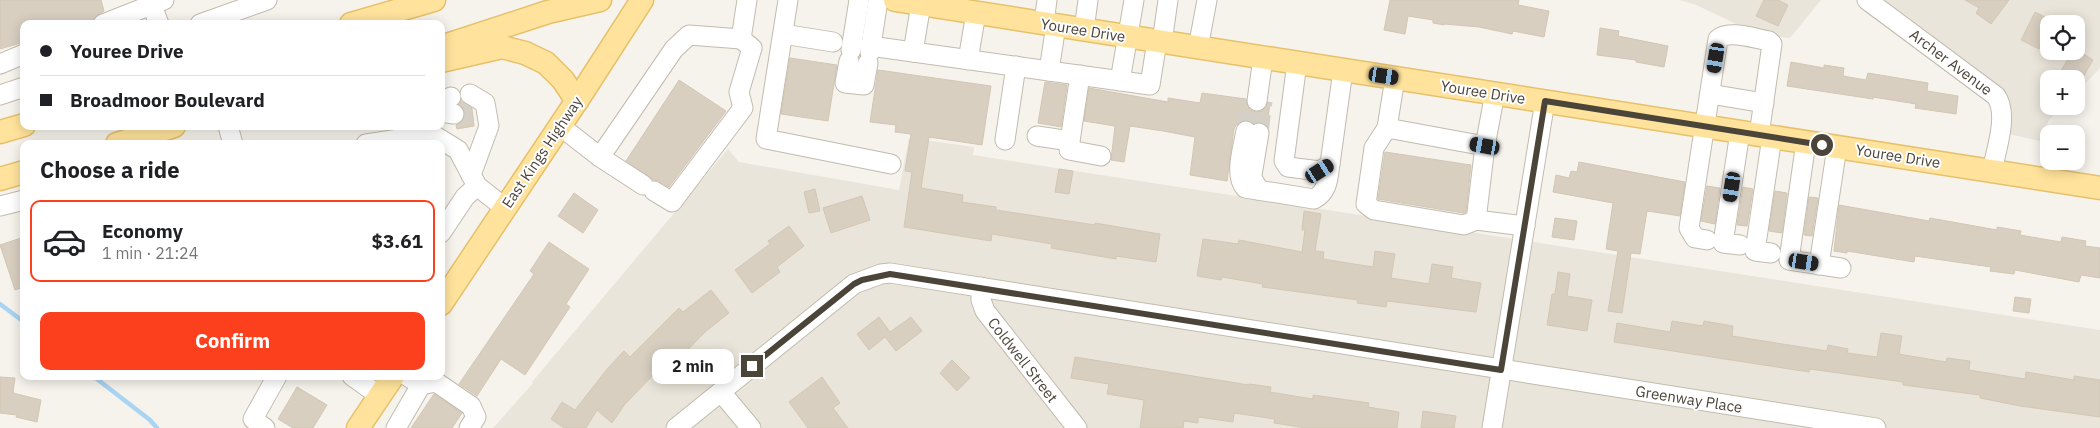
<!DOCTYPE html>
<meta charset="utf-8">
<style>
:root{--surface:#fff;--page:#f2f2f2;--text:#202124;--muted:#757577;--line:#e0e0e0;--accent:#fc3f1d}
body{margin:0;font-family:"IBM Plex Sans",sans-serif;background:var(--page);color:var(--text);height:100vh;display:flex;flex-direction:column;font-size:19px;white-space:nowrap}
*{box-sizing:border-box;margin:0}
p{font-size:16px;color:var(--muted)}
.icon{flex:none;width:28px;height:28px;fill:none;stroke:currentColor;stroke-width:2;stroke-linecap:round;stroke-linejoin:round}
.map{position:relative;flex:1;overflow:hidden}
.side{position:absolute;left:20px;top:140px;width:425px;height:240px;display:flex;flex-direction:column;background:var(--surface);border-radius:10px;box-shadow:0 2px 12px #0003}
.side>*{flex:none}
.top-card{position:absolute;left:20px;top:20px;width:425px;height:110px;border-radius:10px;box-shadow:0 2px 12px #0003;display:grid;align-content:center;height:110px;padding:0 20px;background:var(--surface)}
.buttons{position:absolute;left:2040px;top:15px;display:grid;gap:10px}
.buttons a{display:grid;place-items:center;width:45px;height:45px;border-radius:10px;background:var(--surface);box-shadow:0 2px 12px #0003;font-size:25px}
.end{position:absolute;width:22px;height:22px;margin:-11px;border:6px solid #4b4439;background:#fff;box-shadow:0 0 0 2px #fff}
.from{border-radius:50%}
.bubble{position:absolute;height:35px;border-radius:10px;background:var(--surface);box-shadow:0 2px 12px #0003;font-size:16px;font-weight:700;line-height:35px;text-align:center}
.car{position:absolute;width:15px;height:30px;margin:-15px -8px;border-radius:6px;box-shadow:0 0 4px 1px #0007;background:linear-gradient(#222 24%,#8ab4d8 0 40%,#222 0 76%,#8ab4d8 0 86%,#222 0)}
.top-card b{display:flex;align-items:center;gap:18px;height:48px;font-size:19px}
.top-card b+b{border-top:1px solid var(--line)}
.top-card i{width:12px;height:12px;background:var(--text)}
ul{padding:0;list-style:none}
li{display:flex;align-items:center;gap:15px;height:82px;margin:0 10px 8px;padding:0 10px;border:2px solid transparent;border-radius:10px}
li div{flex:1}
li b{display:block;font-size:19px}
li em{font-style:normal;font-weight:700}
li.current{border-color:var(--accent)}
li>.icon{width:45px;height:45px;stroke-width:1.5}
h2{padding:0 20px;font-size:22px;line-height:60px}
.cta{display:flex;gap:10px;margin-top:auto;padding:10px 20px}
.cta a{flex:1;height:58px;border-radius:10px;background:var(--accent);color:#fff;font-size:20px;font-weight:700;line-height:58px;text-align:center}
.map>svg:first-child{display:block}
</style>
<div class="map">
<svg width="2100" height="428" viewBox="0 0 2100 428">
<rect width="100%" height="100%" fill="#f6f3ec"/>
<g fill="#eae5da" fill-rule="evenodd">
<polygon points="1680,0 1821,0 1790,38 1760,35 1696,5"/>
<path d="M 1877,0 L 2100,0 L 2100,68 L 2076,93 L 2076,79 L 2049,79 L 2049,106 L 2063,106 L 2049,120 L 2040,141 L 2009,134 L 2010,114 ZM 2049,24 L 2076,24 L 2076,51 L 2049,51 Z"/>
<polygon points="909,138 974,147 973,155 2100,330 2100,428 493,428 533,383 532,382 728,149 739,162 899,190"/>
</g>
<g fill="none" stroke-linecap="round" stroke-linejoin="round">
<g stroke="#a9d4f2" stroke-width="4.5">
<polyline points="0,304 24,322"/>
<polyline points="93,376 150,420 157,428"/>
</g>
</g>
<g fill="#d8cfc1" stroke="#d3c7b4">
<polygon points="0,0 101,0 104,11 95,17 92,21 83,24 24,24 24,42 0,49"/>
<polygon points="1390,0 1519,0 1518,5 1549,11 1544,37 1513,31 1512,34 1479,27 1444,24 1444,25 1433,23 1433,20 1408,16 1405,34 1384,30"/>
<polygon points="1764,0 1778,0 1788,5 1778,26 1756,16"/>
<polygon points="1965,0 2009,0 1991,24 1976,13 1979,8"/>
<polygon points="2035,12 2053,21 2051,24 2049,24 2049,29 2039,49 2021,40"/>
<polygon points="1600,28 1619,31 1618,36 1668,46 1664,67 1636,62 1636,60 1597,55"/>
<polygon points="2076,49 2093,60 2082,79 2056,79 2073,51 2076,51"/>
<polygon points="790,58 837,65 828,121 781,114"/>
<polygon points="1791,62 1824,68 1824,65 1844,68 1843,76 1866,80 1868,73 1928,83 1927,91 1958,96 1956,114 1915,108 1916,104 1873,97 1873,99 1787,86"/>
<polygon points="878,70 991,86 982,145 929,137 921,188 963,195 962,202 996,207 996,210 1095,225 1095,223 1160,234 1156,262 1116,256 1116,259 1051,248 1052,244 992,234 991,241 904,227 912,172 905,171 911,134 895,132 896,125 870,122"/>
<polygon points="679,80 726,111 669,187 659,181 653,180 626,161"/>
<polygon points="1045,82 1067,85 1061,127 1038,123"/>
<polygon points="1089,88 1168,102 1168,98 1200,103 1202,93 1246,99 1250,110 1256,112 1262,111 1268,102 1270,103 1267,125 1261,122 1254,123 1248,120 1242,121 1237,124 1234,129 1227,181 1190,175 1195,137 1163,131 1130,126 1124,162 1111,160 1115,126 1084,121"/>
<polygon points="461,101 472,108 474,126 457,129 456,125 462,121 465,116 464,109 459,104"/>
<polygon points="1385,152 1471,165 1466,212 1463,213 1378,199"/>
<polygon points="1579,162 1685,182 1680,216 1647,211 1640,254 1631,253 1622,313 1608,311 1618,251 1606,249 1613,203 1553,192 1556,175 1569,178 1571,171 1577,172"/>
<polygon points="1059,169 1073,171 1069,194 1055,192"/>
<polygon points="1707,186 1720,188 1715,224 1701,221"/>
<polygon points="1743,187 1753,189 1747,226 1737,225"/>
<polygon points="815,189 820,211 809,213 804,192"/>
<polygon points="1775,191 1787,193 1782,233 1769,231"/>
<polygon points="574,193 598,210 583,233 558,216"/>
<polygon points="862,196 870,220 831,233 823,208"/>
<polygon points="1809,197 1818,198 1812,236 1804,235"/>
<polygon points="1839,205 1929,221 1930,218 1997,230 1997,227 2021,231 2020,235 2061,242 2062,237 2086,241 2085,246 2100,248 2100,278 2081,275 2079,282 2015,270 2014,274 1990,271 1991,267 1949,261 1915,256 1914,262 1847,251 1847,253 1834,251"/>
<polygon points="1304,211 1321,214 1315,251 1324,252 1323,259 1373,267 1375,251 1395,254 1391,278 1429,284 1432,264 1453,267 1451,278 1481,283 1476,312 1387,301 1386,307 1357,303 1358,300 1262,287 1263,284 1222,277 1221,280 1197,276 1203,239 1238,244 1239,240 1302,252 1305,230 1302,230"/>
<polygon points="1555,218 1577,221 1574,240 1552,237"/>
<polygon points="789,226 804,246 777,267 780,272 752,293 735,270 770,244 768,241"/>
<polygon points="24,237 24,287 15,290 0,245"/>
<polygon points="549,242 589,269 566,304 570,307 525,375 501,359 477,396 459,384 534,274 530,271"/>
<polygon points="1558,272 1570,274 1567,296 1592,300 1587,331 1547,325 1552,294 1555,294"/>
<polygon points="711,290 729,313 706,331 662,376 657,371 625,404 612,423 597,410 586,428 564,428 551,419 562,402 575,410 608,368 624,351 630,357 679,308 683,312"/>
<polygon points="2015,297 2031,299 2029,313 2013,311"/>
<polygon points="879,317 890,332 911,317 922,331 896,351 885,337 869,350 857,334"/>
<polygon points="1672,321 1703,326 1704,321 1733,326 1732,336 1827,351 1828,345 1848,349 1847,353 1877,357 1881,333 1902,336 1899,354 1946,362 1947,358 1970,361 1969,370 2025,379 2026,372 2074,380 2074,376 2100,380 2100,417 2020,406 1980,398 1980,395 1903,385 1903,382 1810,369 1809,372 1614,342 1617,323 1670,332"/>
<polygon points="1075,357 1249,385 1249,384 1271,387 1270,392 1313,399 1313,395 1369,403 1368,407 1399,412 1397,428 1306,428 1274,423 1275,419 1234,413 1233,422 1198,417 1198,423 1184,421 1183,428 1140,428 1144,400 1107,394 1109,384 1071,378"/>
<polygon points="952,360 970,378 957,391 940,373"/>
<polygon points="0,377 15,378 13,393 41,400 37,422 16,417 17,415 0,413"/>
<polygon points="822,377 840,403 833,408 848,428 808,428 789,402"/>
<polygon points="297,387 327,405 313,428 293,428 278,419"/>
<polygon points="434,394 462,413 452,428 411,428"/>
<polygon points="1423,411 1456,416 1454,428 1421,428"/>
</g>
<g fill="none" stroke-linecap="round" stroke-linejoin="round">
<g stroke="#d4d0c8" stroke-width="19" stroke-dasharray="19 9" stroke-linecap="butt">
<polyline points="454,114 471,111"/>
<polyline points="1246,131 1250,100"/>
<polyline points="1259,133 1263,101"/>
</g>
<defs>
<g id="minor">
<polyline points="150,0 159,24"/>
<polyline points="788,0 766,139 891,164"/>
<path d="M 1867,0 L 1996,96 C 2009,114 1996,150 1992,171"/>
<polyline points="1044,23 1047,0"/>
<polyline points="103,24 164,0"/>
<polyline points="200,24 267,0"/>
<polyline points="1084,30 1088,0"/>
<polyline points="783,34 833,42"/>
<polyline points="1162,42 1168,0"/>
<polyline points="870,46 1150,85 1157,41"/>
<polyline points="1198,48 1207,0"/>
<polyline points="851,50 859,0"/>
<polyline points="870,52 878,0"/>
<polyline points="913,52 921,4"/>
<polyline points="968,60 976,13"/>
<polyline points="849,61 845,83 864,85 868,63"/>
<polyline points="1297,63 1284,161 1288,167 1320,171 1330,164 1343,70"/>
<polyline points="0,64 24,54"/>
<polyline points="1049,71 1056,25"/>
<polyline points="1395,78 1387,128 1485,146 1495,93"/>
<polyline points="1120,81 1134,0"/>
<polyline points="470,94 485,103 489,126 471,175"/>
<polyline points="1710,94 1764,103"/>
<polyline points="0,95 24,87"/>
<polyline points="1257,101 1263,58"/>
<polyline points="441,102 451,97"/>
<polyline points="441,112 454,114"/>
<polyline points="228,126 233,144"/>
<polyline points="560,126 600,157 643,185"/>
<polyline points="1387,128 1374,148 1366,204 1374,210 1464,225 1476,220 1485,146"/>
<path d="M 1246,131 C 1243,148 1234,174 1245,188 L 1314,199 C 1328,192 1328,178 1330,164"/>
<polyline points="1037,136 1070,141 1080,75"/>
<polyline points="1005,140 1016,66"/>
<polyline points="1070,141 1069,150 1101,156"/>
<polyline points="1806,142 1789,260 1841,268"/>
<polyline points="366,144 432,134 458,150 477,186 505,208"/>
<polyline points="600,157 674,49 689,35 741,39"/>
<polyline points="1259,190 1253,180 1252,175 1259,133"/>
<polyline points="654,191 672,202 743,108 739,92 752,48 741,39 747,0"/>
<polyline points="0,206 24,200"/>
<polyline points="1476,220 1525,226"/>
<polyline points="441,233 465,197 477,186"/>
<path d="M 1707,240 L 1695,238 L 1689,228 L 1718,39 C 1729,29 1756,39 1769,41 L 1772,44 L 1759,135"/>
<polyline points="1740,245 1723,243 1740,132"/>
<polyline points="1771,253 1755,251 1772,137"/>
<polyline points="1819,265 1837,147"/>
<polyline points="981,287 981,300 985,311 1077,428"/>
<polyline points="352,376 380,396"/>
<polyline points="407,376 421,385 436,382 471,406 476,417 469,428"/>
<polyline points="721,392 751,428"/>
<polyline points="265,428 253,419 277,376"/>
<polyline points="396,428 421,385"/>
<polyline points="676,428 854,284 881,274 890,273 1876,428"/>
<polyline points="1492,428 1545,101"/>
</g>
<g id="major">
<polyline points="895,0 2100,188"/>
<polyline points="351,24 434,0"/>
<polyline points="441,47 548,12 600,0"/>
<polyline points="441,61 502,47 525,53 546,63 563,80 577,101"/>
<polyline points="0,132 24,125"/>
<polyline points="117,144 174,126"/>
<polyline points="0,179 24,172"/>
<polyline points="441,304 582,93 642,0"/>
<polyline points="358,428 393,376"/>
</g>
</defs>
<use href="#minor" stroke="#c2bbae" stroke-width="21"/>
<use href="#major" stroke="#e6c16a" stroke-width="25"/>
<use href="#minor" stroke="#fff" stroke-width="19"/>
<use href="#major" stroke="#ffe39c" stroke-width="22"/>
</g>
<g fill="none" stroke-linecap="round" stroke-linejoin="round">
<polyline stroke="#4b4439" stroke-width="6" points="752,366 854,284 862,280 890,274 1501,370 1545,101 1822,145"/>
</g>
<g text-anchor="middle" dominant-baseline="central" stroke-width="4" stroke-linejoin="round" paint-order="stroke">
<g font-size="15" fill="#4b4439" stroke="#fff">
<text transform="translate(1083 30) rotate(9)">Youree Drive</text>
<text transform="translate(1951 62) rotate(37)">Archer Avenue</text>
<text transform="translate(1483 92) rotate(9)">Youree Drive</text>
<text transform="translate(542 152) rotate(-56)">East Kings Highway</text>
<text transform="translate(1898 156) rotate(9)">Youree Drive</text>
<text transform="translate(1023 360) rotate(52)">Coldwell Street</text>
<text transform="translate(1689 399) rotate(9)">Greenway Place</text>
</g>
</g>
</svg>
<div class="buttons">
<a><svg class="icon" aria-label="locate" viewBox="0 0 24 24"><circle cx="12" cy="12" r="6"/><path d="M12 2v4M12 18v4M2 12h4M18 12h4"/></svg></a>
<a>+</a>
<a>−</a>
</div>
<i class="end from" style="left:1822px;top:145px"></i>
<i class="end" style="left:752px;top:366px"></i>
<div class="bubble" style="left:652px;top:349px;width:82px">2 min</div>
<i class="car" style="left:1716px;top:58px;rotate:189deg"></i>
<i class="car" style="left:1384px;top:76px;rotate:99deg"></i>
<i class="car" style="left:1485px;top:146px;rotate:280deg"></i>
<i class="car" style="left:1320px;top:171px;rotate:58deg"></i>
<i class="car" style="left:1732px;top:187px;rotate:189deg"></i>
<i class="car" style="left:1804px;top:262px;rotate:99deg"></i>
<div class="top-card">
<b><i class="from"></i>Youree Drive</b>
<b><i></i>Broadmoor Boulevard</b>
</div>
<section class="side">
<h2>Choose a ride</h2>
<ul>
<li class="current"><svg class="icon" aria-label="car" viewBox="0 0 24 24"><path d="M5 17H2v-5l4-1 3-4h7l3 4 3 1v5h-3M9 17h6M6 11h13"/><circle cx="7" cy="17" r="2"/><circle cx="17" cy="17" r="2"/></svg><div><b>Economy</b><p>1 min · 21:24</p></div><em>$3.61</em></li>
</ul>
<div class="cta"><a>Confirm</a></div>
</section>
</div>
